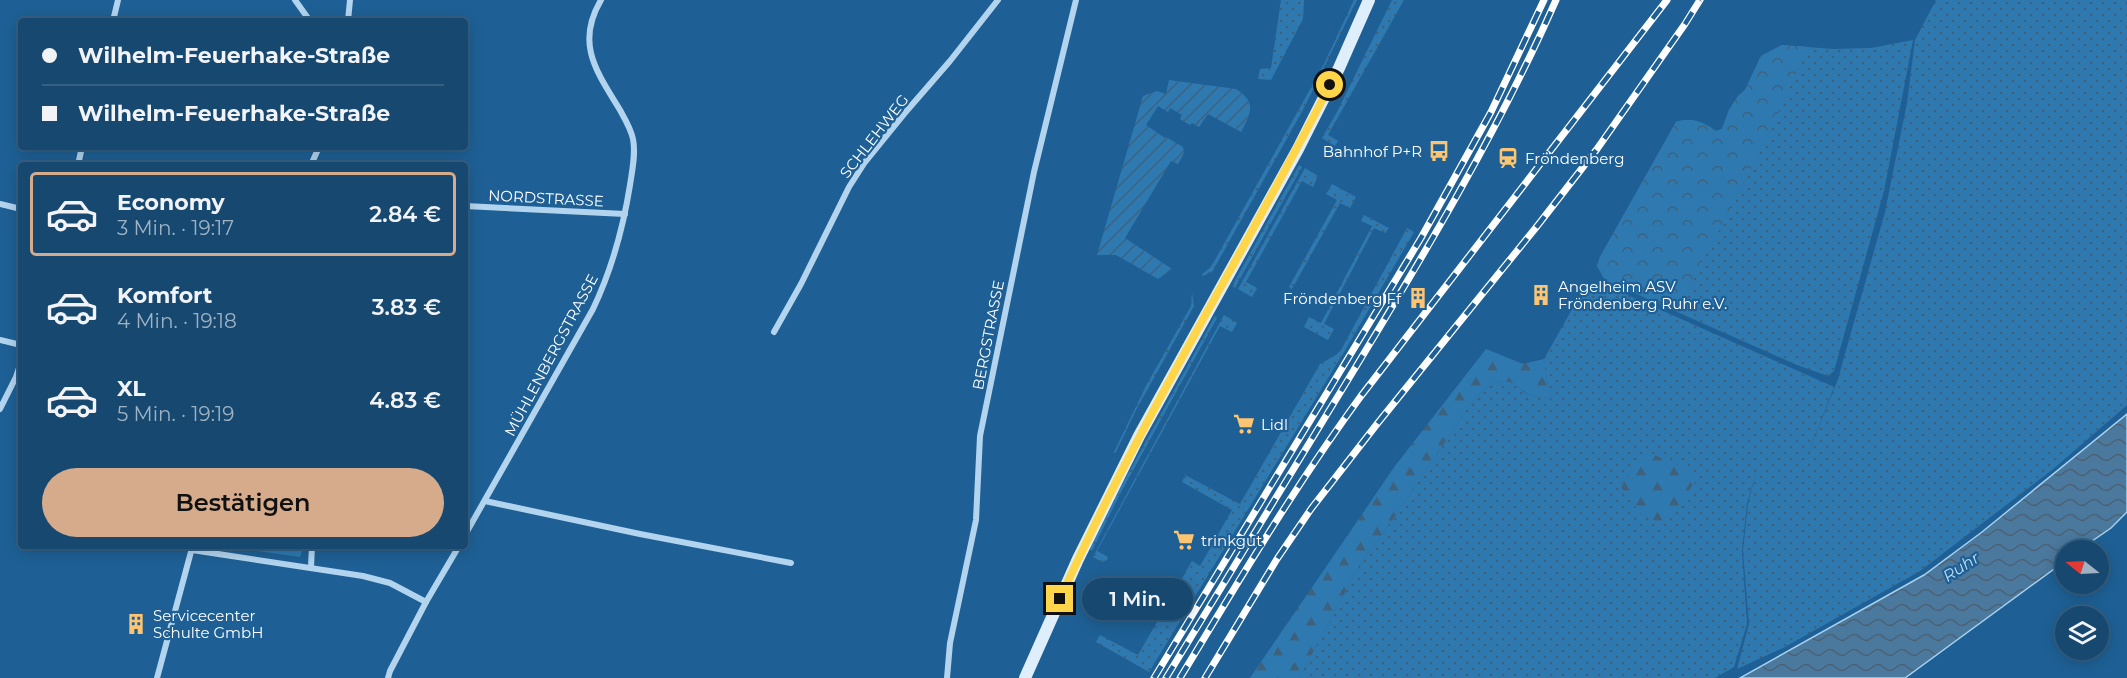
<!DOCTYPE html>
<html lang="de">
<meta charset="utf-8">
<style>
:root{--surface:#164870;--page:#235278;--text:#f1f3f6;--muted:#9eb2c3;--line:#356083;--accent:#d6ab8b}
body{margin:0;font-family:Montserrat,sans-serif;background:var(--page);color:var(--text);height:100vh;display:flex;flex-direction:column;font-size:22px;white-space:nowrap}
*{box-sizing:border-box;margin:0}
p{font-size:20px;color:var(--muted)}
.icon{flex:none;width:33px;height:33px;fill:none;stroke:currentColor;stroke-width:2;stroke-linecap:round;stroke-linejoin:round}
.map{position:relative;flex:1;overflow:hidden}
.side{position:absolute;left:18px;top:162px;width:450px;height:387px;display:flex;flex-direction:column;background:var(--surface);border-radius:6px;box-shadow:0 3px 15px #0003,0 0 0 2px var(--line)}
.side>*{flex:none}
.guide{position:absolute;left:18px;top:18px;width:450px;height:132px;border-radius:6px;box-shadow:0 3px 15px #0003,0 0 0 2px var(--line);display:grid;align-content:center;height:132px;padding:0 24px;background:var(--surface)}
.needle{width:39px;rotate:288deg}
.tools{position:absolute;left:2055px;top:540px;display:grid;gap:12px}
.tools a{display:grid;place-items:center;width:54px;height:54px;border-radius:50%;background:var(--surface);box-shadow:0 3px 15px #0003,0 0 0 2px var(--line);font-size:30px}
.end{position:absolute;width:27px;height:27px;margin:-14px;border:8px solid #ffd54a;background:#111;box-shadow:0 0 0 3px #111}
.from{border-radius:50%}
.bubble{position:absolute;height:42px;border-radius:21px;background:var(--surface);box-shadow:0 3px 15px #0003,0 0 0 2px var(--line);font-size:20px;font-weight:600;line-height:42px;text-align:center}
.guide b{display:flex;align-items:center;gap:21px;height:57px;font-size:22px}
.guide b+b{border-top:2px solid var(--line)}
.guide i{width:15px;height:15px;background:var(--text)}
ul{padding:10px 0 0;list-style:none}
li{display:flex;align-items:center;gap:18px;height:84px;margin:0 12px 9px;padding:0 12px;border:3px solid transparent;border-radius:6px}
li div{flex:1}
li b{display:block;font-size:22px}
li em{font-style:normal;font-weight:600}
li.selected{border-color:var(--accent)}
li>.icon{width:54px;height:54px;stroke-width:1.5}
.action{display:flex;gap:12px;margin-top:auto;padding:12px 24px}
.action a{flex:1;height:69px;border-radius:36px;background:var(--accent);color:#111;font-size:24px;font-weight:600;line-height:69px;text-align:center}
.map>svg:first-child{display:block}
</style>
<div class="map">
<svg width="2127" height="678" viewBox="0 0 2127 678">
<defs>
<pattern id="grass-dots" width="8" height="8" patternUnits="userSpaceOnUse" patternTransform="scale(1.5)"><rect width="8" height="8" fill="#2f79b1"/><path d="M2 2h.1M6 6h.1" fill="none" stroke="#3e627e" stroke-width="1.8" stroke-linecap="round"/></pattern>
<pattern id="forest-firs" width="22" height="20" patternUnits="userSpaceOnUse" patternTransform="scale(1.5)"><rect width="22" height="20" fill="#2f79b1"/><path d="M5 1l3.5 6h-7zM16 11l3.5 6h-7z" fill="#3e627e"/></pattern>
<pattern id="park-crowns" width="20" height="18" patternUnits="userSpaceOnUse" patternTransform="scale(1.5)"><rect width="20" height="18" fill="#2f79b1"/><path d="M2 6a3 3 0 1 1 6 0M12 15a3 3 0 1 1 6 0" fill="none" stroke="#3e627e"/></pattern>
<pattern id="garden-furrows" width="10" height="10" patternUnits="userSpaceOnUse" patternTransform="scale(1.5)"><rect width="10" height="10" fill="#2f79b1"/><path d="M-1 1l2-2M0 10L10 0M9 11l2-2" fill="none" stroke="#3e627e"/></pattern>
<pattern id="water-waves" width="16" height="10" patternUnits="userSpaceOnUse" patternTransform="scale(1.5)"><rect width="16" height="10" fill="#4b789d"/><path d="M0 5q4-4 8 0t8 0" fill="none" stroke="#4c6274"/></pattern>
</defs>
<rect width="100%" height="100%" fill="#1e6095"/>
<g fill="url(#grass-dots)">
<polygon points="1281,0 1304,0 1303,19 1271,80 1258,79 1260,69 1271,68"/>
<polygon points="1354,0 1357,0 1304,108 1216,265 1213,271 1203,276 1202,274 1210,268 1215,260 1323,66"/>
<polygon points="1392,0 1404,0 1328,135 1338,141 1335,146 1322,138 1337,112"/>
<path d="M 1936,0 L 2127,0 L 2127,405 L 2052,470 L 1920,571 L 1783,648 L 1737,669 L 1749,624 L 1743,551 L 1748,503 L 1757,469 L 1747,503 L 1742,551 L 1747,624 L 1734,667 L 1715,678 L 1299,678 L 1360,564 L 1400,509 L 1467,409 C 1479,395 1493,375 1513,383 C 1517,385 1521,390 1524,392 C 1532,397 1543,398 1552,399 L 1547,381 L 1544,359 L 1584,288 C 1602,280 1618,291 1634,298 L 1834,387 L 1802,469 L 1838,379 L 1885,212 L 1907,103 L 1915,40 Z"/>
<path d="M 1913,40 L 1884,191 L 1834,371 L 1828,376 L 1797,365 L 1605,280 L 1597,266 L 1600,257 L 1676,122 C 1691,117 1704,122 1716,131 L 1722,129 L 1729,110 L 1738,96 L 1745,90 L 1761,56 L 1782,45 L 1833,49 L 1871,48 Z"/>
<polygon points="1299,165 1302,167 1235,288 1232,286"/>
<polygon points="1305,168 1318,176 1313,187 1302,181 1246,282 1257,288 1252,297 1238,289"/>
<polygon points="1332,184 1356,197 1350,208 1340,203 1292,289 1289,287 1337,200 1326,194"/>
<polygon points="1364,215 1389,228 1385,233 1374,228 1324,324 1334,329 1328,340 1304,327 1309,317 1321,323 1372,226 1361,221"/>
<polygon points="1407,228 1414,232 1344,352 1149,672 1096,642 1100,635 1138,655 1192,561 1200,566 1232,510 1182,482 1185,475 1240,504 1320,364 1336,355 1341,350"/>
<polygon points="1192,293 1194,306 1136,410 1116,452 1113,454 1147,384 1191,306"/>
<polygon points="1224,315 1237,323 1232,332 1220,326 1097,551 1108,557 1107,560 1102,562 1093,557 1105,534"/>
<polygon points="1215,316 1217,318 1120,494 1092,551 1089,549 1108,510"/>
</g>
<g fill="url(#forest-firs)">
<path d="M 1486,349 L 1523,364 L 1544,359 L 1547,381 L 1552,399 C 1543,398 1532,397 1525,392 C 1521,390 1517,385 1513,383 C 1493,375 1479,395 1467,409 L 1400,509 L 1360,564 L 1299,678 L 1250,678 L 1395,466 Z"/>
<polygon points="1650,453 1700,474 1679,506 1661,523 1641,514 1620,486"/>
<polygon points="222,546 304,546 300,557"/>
</g>
<path fill="url(#park-crowns)" d="M 1782,45 L 1808,47 L 1759,154 L 1677,310 L 1605,280 L 1597,266 L 1600,257 L 1676,122 C 1691,117 1703,122 1716,131 L 1722,129 L 1729,110 L 1738,96 L 1745,90 L 1761,56 Z"/>
<path fill="url(#garden-furrows)" d="M 1169,80 L 1236,89 C 1257,102 1251,114 1241,132 L 1208,114 L 1199,127 L 1192,123 L 1190,125 L 1180,119 L 1182,115 L 1170,108 L 1168,112 L 1158,106 L 1146,125 L 1165,138 L 1166,137 L 1183,147 L 1184,153 L 1178,164 L 1171,161 L 1125,238 L 1172,269 L 1158,279 L 1116,255 L 1097,255 L 1143,96 L 1157,91 L 1166,94 Z"/>
<polygon fill="url(#water-waves)" stroke="#a6d1f0" stroke-width="1.5" points="2127,414 2127,512 2111,528 2079,550 2066,550 2065,561 1905,678 1740,678 1924,575 1982,532"/>
<g fill="none" stroke-linecap="round" stroke-linejoin="round">
<g stroke="#b2d4ef" stroke-width="6">
<polyline points="295,0 310,21"/>
<polyline points="113,21 118,0"/>
<polyline points="348,21 350,0"/>
<polyline points="78,165 82,147"/>
<polyline points="311,165 319,147"/>
<polyline points="0,204 21,209"/>
<polyline points="465,206 625,214"/>
<polyline points="774,332 801,284 849,187 865,162 904,114 950,61 998,0"/>
<polyline points="0,340 21,345"/>
<polyline points="0,409 16,377 21,362"/>
<polyline points="485,501 640,534 791,563"/>
<path d="M 465,535 L 593,309 C 612,269 623,229 630,185 C 632,171 636,154 633,139 C 631,129 625,119 620,110 C 597,72 575,44 601,0"/>
<polyline points="192,550 363,576 390,583 426,602"/>
<polyline points="311,567 312,546"/>
<polyline points="157,678 192,548"/>
<polyline points="388,678 390,671 426,602 459,546"/>
<polyline points="947,678 950,643 976,520 980,436 1034,172 1076,0"/>
</g>
<polyline stroke="#dfeefb" stroke-width="12" points="1025,678 1078,559 1139,436 1298,149 1339,68 1369,0"/>
<defs>
<g id="rail">
<polyline points="1154,678 1421,238 1491,112 1544,0"/>
<path d="M 1166,678 C 1226,580 1286,481 1346,383 C 1422,258 1497,134 1556,0"/>
<path d="M 1180,678 C 1238,582 1295,486 1361,396 L 1667,0"/>
<polyline points="1205,678 1277,559 1311,509 1377,424 1538,225 1597,149 1685,24 1700,0"/>
</g>
</defs>
<use href="#rail" stroke="#fff" stroke-width="7"/>
<use href="#rail" stroke="#1e6095" stroke-width="4.5" stroke-dasharray="14" stroke-linecap="butt"/>
</g>
<g fill="none" stroke-linecap="round" stroke-linejoin="round">
<path stroke="#ffd54a" stroke-width="8" d="M 1060,599 C 1139,422 1242,257 1330,85"/>
</g>
<defs>
<symbol id="bus-bare" viewBox="-9 -9 18 18"><path d="M-5-6H5V4H4V6H2V4H-2V6H-4V4H-5ZM-3.5-4V0h7V-4ZM-3.5 1.2v1.5H-2V1.2ZM2 1.2v1.5H3.5V1.2Z" fill="#fdc572" stroke="#1e6095" stroke-width="2.5" paint-order="stroke"/></symbol>
<symbol id="station-bare" viewBox="-9 -9 18 18"><path d="M-3-6H3Q5-6 5-4V2Q5 4 3 4L4.5 6H3L1.5 4h-3L-3 6H-4.5L-3 4Q-5 4-5 2V-4Q-5-6-3-6ZM-3.5-4v3h7v-3ZM-3.5 1v1.5H-2V1ZM2 1v1.5H3.5V1Z" fill="#fdc572" stroke="#1e6095" stroke-width="2.5" paint-order="stroke"/></symbol>
<symbol id="building-bare" viewBox="-9 -9 18 18"><path d="M-4-6H4V6H1V3H-1V6H-4ZM-2.5-4.3h1.7v1.8h-1.7ZM.8-4.3h1.7v1.8H.8ZM-2.5-1h1.7V.8h-1.7ZM.8-1h1.7V.8H.8Z" fill="#fdc572" stroke="#1e6095" stroke-width="2.5" paint-order="stroke"/></symbol>
<symbol id="supermarket-bare" viewBox="-9 -9 18 18"><path d="M-6-5.5h2.5l.6 2H6L4.5 2H-2.5L-4.4-4H-6ZM-1.5 3.2a1.3 1.3 0 1 0 .1 0ZM3 3.2a1.3 1.3 0 1 0 .1 0Z" fill="#fdc572" stroke="#1e6095" stroke-width="2.5" paint-order="stroke"/></symbol>
</defs>
<g fill-rule="evenodd">
<use href="#bus-bare" x="1424" y="136" width="30" height="30"/>
<use href="#station-bare" x="1493" y="143" width="30" height="30"/>
<use href="#building-bare" x="1526" y="280" width="30" height="30"/>
<use href="#building-bare" x="1403" y="283" width="30" height="30"/>
<use href="#supermarket-bare" x="1229" y="409" width="30" height="30"/>
<use href="#supermarket-bare" x="1169" y="525" width="30" height="30"/>
<use href="#building-bare" x="121" y="609" width="30" height="30"/>
</g>
<g text-anchor="middle" dominant-baseline="central" stroke-width="4.5" stroke-linejoin="round" paint-order="stroke">
<g font-size="15" fill="#fff" stroke="#1e6095">
<text transform="translate(874 136) rotate(-52)">SCHLEHWEG</text>
<text transform="translate(546 198) rotate(3)">NORDSTRASSE</text>
<text transform="translate(988 335) rotate(-79)">BERGSTRASSE</text>
<text transform="translate(551 355) rotate(-62)">MÜHLENBERGSTRASSE</text>
</g>
<g font-size="15" fill="#fff" stroke="#1e6095" text-anchor="start">
<text x="1422" y="151" text-anchor="end">Bahnhof P+R</text>
<text x="1525" y="158">Fröndenberg</text>
<text x="1558" y="286">Angelheim ASV<tspan x="1558" dy="17">Fröndenberg Ruhr e.V.</tspan></text>
<text x="1401" y="298" text-anchor="end">Fröndenberg Ff</text>
<text x="1261" y="424">Lidl</text>
<text x="1201" y="540">trinkgut</text>
<text x="153" y="615">Servicecenter<tspan x="153" dy="17">Schulte GmbH</tspan></text>
</g>
<g font-size="16" font-style="italic" fill="#bedef5" stroke="#1e6095">
<text transform="translate(1961 567) rotate(-33)">Ruhr</text>
</g>
</g>
</svg>
<div class="tools">
<a><svg class="needle" viewBox="-14 -14 28 28"><path d="M0-13l5 13h-10z" fill="#e53935"/><path d="M0 13l5-13h-10z" fill="#9eb2c3"/></svg></a>
<a><svg class="icon" aria-label="layers" viewBox="0 0 24 24"><path d="M12 4l9 5-9 5-9-5zM3 14l9 5 9-5"/></svg></a>
</div>
<i class="end from" style="left:1330px;top:85px"></i>
<i class="end" style="left:1060px;top:599px"></i>
<div class="bubble" style="left:1082px;top:578px;width:111px">1 Min.</div>
<div class="guide">
<b><i class="from"></i>Wilhelm-Feuerhake-Straße</b>
<b><i></i>Wilhelm-Feuerhake-Straße</b>
</div>
<section class="side">
<ul>
<li class="selected"><svg class="icon" aria-label="car" viewBox="0 0 24 24"><path d="M5 17H2v-5l4-1 3-4h7l3 4 3 1v5h-3M9 17h6M6 11h13"/><circle cx="7" cy="17" r="2"/><circle cx="17" cy="17" r="2"/></svg><div><b>Economy</b><p>3 Min. · 19:17</p></div><em>2.84 €</em></li>
<li><svg class="icon" aria-label="car" viewBox="0 0 24 24"><path d="M5 17H2v-5l4-1 3-4h7l3 4 3 1v5h-3M9 17h6M6 11h13"/><circle cx="7" cy="17" r="2"/><circle cx="17" cy="17" r="2"/></svg><div><b>Komfort</b><p>4 Min. · 19:18</p></div><em>3.83 €</em></li>
<li><svg class="icon" aria-label="car" viewBox="0 0 24 24"><path d="M5 17H2v-5l4-1 3-4h7l3 4 3 1v5h-3M9 17h6M6 11h13"/><circle cx="7" cy="17" r="2"/><circle cx="17" cy="17" r="2"/></svg><div><b>XL</b><p>5 Min. · 19:19</p></div><em>4.83 €</em></li>
</ul>
<div class="action"><a>Bestätigen</a></div>
</section>
</div>
